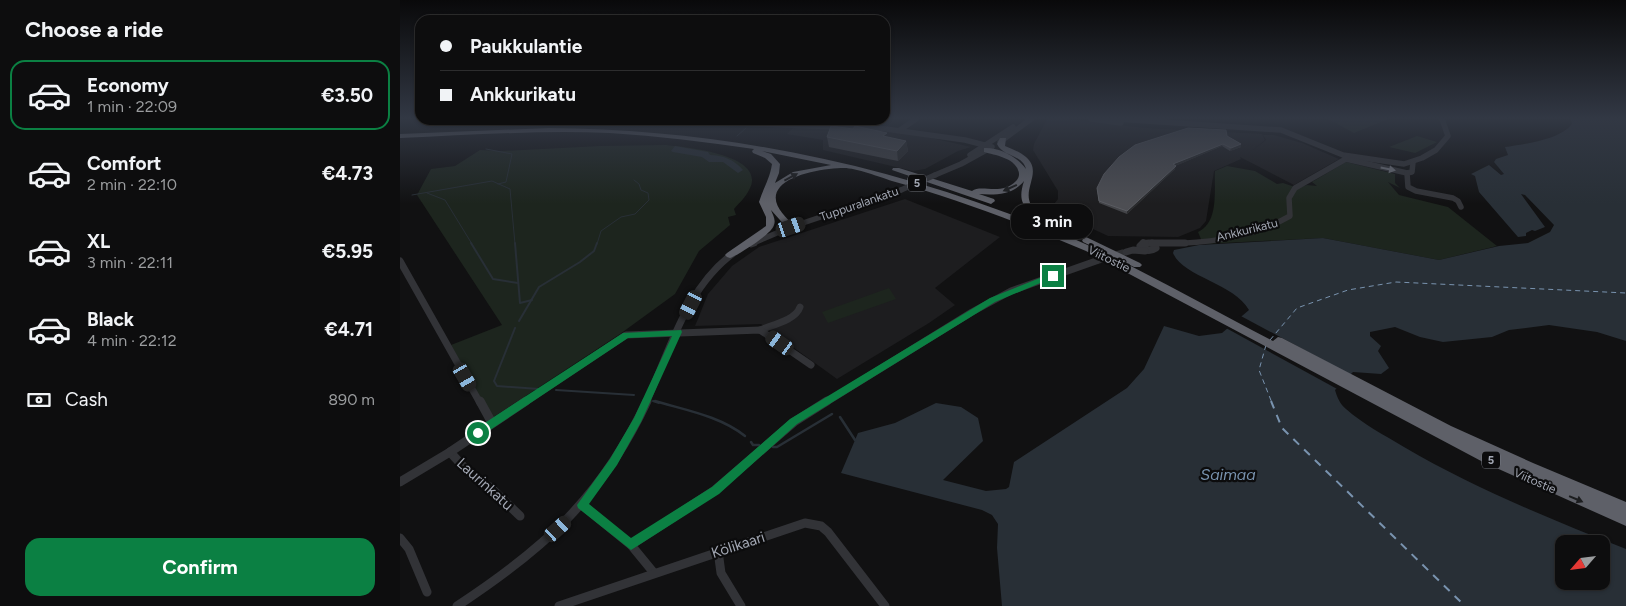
<!DOCTYPE html>
<meta charset="utf-8">
<style>
:root{--surface:#0d0d0e;--page:#1b1b1c;--text:#f1f3f6;--muted:#9a9c9e;--line:#2d2d2e;--accent:#0b8043}
body{margin:0;font-family:Figtree,sans-serif;background:var(--page);color:var(--text);height:100vh;display:flex;flex-direction:column;font-size:19px;white-space:nowrap}
*{box-sizing:border-box;margin:0}
p{font-size:16px;color:var(--muted)}
.icon{flex:none;width:28px;height:28px;fill:none;stroke:currentColor;stroke-width:2;stroke-linecap:round;stroke-linejoin:round}
.map{position:relative;flex:1;overflow:hidden}
.sheet{display:flex;flex-direction:column;background:var(--surface);width:400px}
.sheet>*{flex:none}
.guide{position:absolute;left:15px;top:15px;width:475px;height:110px;border-radius:15px;box-shadow:0 1px 4px #0004,0 0 0 1px var(--line);display:grid;align-content:center;height:110px;padding:0 25px;background:var(--surface)}
.needle{width:32px;rotate:242deg}
.tools{position:absolute;left:1155px;top:535px;display:grid;gap:10px}
.tools a{display:grid;place-items:center;width:55px;height:55px;border-radius:10px;background:var(--surface);box-shadow:0 1px 4px #0004,0 0 0 1px var(--line);font-size:25px}
.end{position:absolute;width:22px;height:22px;margin:-11px;border:6px solid #0b8043;background:#fff;box-shadow:0 0 0 2px #fff}
.from{border-radius:50%}
.bubble{position:absolute;height:35px;border-radius:15px;background:var(--surface);box-shadow:0 1px 4px #0004,0 0 0 1px var(--line);font-size:16px;font-weight:700;line-height:35px;text-align:center}
.car{position:absolute;width:15px;height:30px;margin:-15px -8px;border-radius:6px;box-shadow:0 0 4px 1px #0007;background:linear-gradient(#222 24%,#8ab4d8 0 40%,#222 0 76%,#8ab4d8 0 86%,#222 0)}
.guide b{display:flex;align-items:center;gap:18px;height:48px;font-size:19px}
.guide b+b{border-top:1px solid var(--line)}
.guide i{width:12px;height:12px;background:var(--text)}
ul{padding:0;list-style:none}
li{display:flex;align-items:center;gap:15px;height:70px;margin:0 10px 8px;padding:0 15px;border:2px solid transparent;border-radius:15px}
li div{flex:1}
li b{display:block;font-size:19px}
li em{font-style:normal;font-weight:700}
li.current{border-color:var(--accent)}
li>.icon{width:45px;height:45px;stroke-width:1.5}
h2{padding:0 25px;font-size:22px;line-height:60px}
.pay{display:flex;align-items:center;gap:12px;height:55px;padding:0 25px;font-size:19px}
.pay p{margin-inline-start:auto}
.cta{display:flex;gap:10px;margin-top:auto;padding:10px 25px}
.cta a{flex:1;height:58px;border-radius:15px;background:var(--accent);color:#fff;font-size:20px;font-weight:700;line-height:58px;text-align:center}
main{display:flex;flex:1;min-height:0}
.map>svg:first-child{display:block}
</style>
<main>
<section class="sheet">
<h2>Choose a ride</h2>
<ul>
<li class="current"><svg class="icon" aria-label="car" viewBox="0 0 24 24"><path d="M5 17H2v-5l4-1 3-4h7l3 4 3 1v5h-3M9 17h6M6 11h13"/><circle cx="7" cy="17" r="2"/><circle cx="17" cy="17" r="2"/></svg><div><b>Economy</b><p>1 min · 22:09</p></div><em>€3.50</em></li>
<li><svg class="icon" aria-label="car" viewBox="0 0 24 24"><path d="M5 17H2v-5l4-1 3-4h7l3 4 3 1v5h-3M9 17h6M6 11h13"/><circle cx="7" cy="17" r="2"/><circle cx="17" cy="17" r="2"/></svg><div><b>Comfort</b><p>2 min · 22:10</p></div><em>€4.73</em></li>
<li><svg class="icon" aria-label="car" viewBox="0 0 24 24"><path d="M5 17H2v-5l4-1 3-4h7l3 4 3 1v5h-3M9 17h6M6 11h13"/><circle cx="7" cy="17" r="2"/><circle cx="17" cy="17" r="2"/></svg><div><b>XL</b><p>3 min · 22:11</p></div><em>€5.95</em></li>
<li><svg class="icon" aria-label="car" viewBox="0 0 24 24"><path d="M5 17H2v-5l4-1 3-4h7l3 4 3 1v5h-3M9 17h6M6 11h13"/><circle cx="7" cy="17" r="2"/><circle cx="17" cy="17" r="2"/></svg><div><b>Black</b><p>4 min · 22:12</p></div><em>€4.71</em></li>
</ul>
<div class="pay"><svg class="icon" aria-label="cash" viewBox="0 0 24 24"><path d="M3 7h18v10H3z"/><circle cx="12" cy="12" r="2"/></svg>Cash<p>890 m</p></div>
<div class="cta"><a>Confirm</a></div>
</section>
<div class="map">
<svg width="1226" height="606" viewBox="0 0 1226 606">
<rect width="100%" height="100%" fill="#111112"/>
<g fill="#1d1d1f">
<polygon points="647,119 667,119 745,128 862,134 865,140 853,150 866,140 863,135 874,135 902,143 939,159 894,185 840,157 841,159 814,171 806,221 800,228 778,237 708,236 650,209 658,199 658,191 633,150 634,144"/>
<polygon points="394,127 437,128 514,134 571,147 558,151 525,169 513,171 423,150 423,140 387,134"/>
<polygon points="505,199 600,237 535,288 555,305 529,323 437,379 361,324 295,326 308,294 332,266 359,247"/>
</g>
<g fill="#1d251e">
<polygon points="928,119 988,119 954,133"/>
<polygon points="1017,136 1037,142 1015,153 989,147"/>
<path d="M 266,145 C 286,147 369,155 349,190 C 346,197 339,203 334,209 L 336,215 L 328,217 L 330,225 L 299,251 L 275,294 L 220,334 L 92,418 L 51,345 L 102,325 L 17,195 L 31,169 L 55,166 L 80,150 L 101,151 L 200,146 Z"/>
<path d="M 946,162 L 995,174 L 995,183 L 1000,188 L 988,182 L 999,195 L 1048,207 L 1097,246 L 1039,260 L 923,238 L 803,244 L 798,232 C 819,222 814,192 815,171 L 827,166 L 855,171 L 877,184 L 883,183 L 898,188 L 907,185 L 917,186 L 912,182 Z"/>
<polygon points="489,288 496,299 428,323 422,312"/>
</g>
<g fill="#282f36" fill-rule="evenodd">
<path d="M 1171,119 L 1226,119 L 1226,341 L 1197,332 L 1149,325 L 1109,330 L 1092,337 L 1043,342 L 1020,337 L 995,327 L 970,332 L 970,336 L 981,346 L 978,351 L 989,368 L 981,374 L 953,372 L 935,390 C 937,397 940,404 946,409 C 963,424 984,435 1004,447 C 1074,488 1150,519 1226,549 L 1226,606 L 602,606 L 597,548 L 598,524 L 592,515 L 582,510 L 441,473 L 458,433 L 495,423 L 536,403 L 561,407 L 578,418 L 583,441 L 543,480 L 586,491 L 606,489 L 609,487 L 614,462 L 727,388 L 744,369 L 764,326 L 799,336 L 822,333 L 849,310 C 834,283 783,277 773,253 L 774,250 L 799,245 L 923,238 L 1039,260 L 1099,246 L 1128,243 L 1150,232 L 1154,225 L 1125,195 L 1121,194 L 1145,227 L 1135,231 L 1132,230 L 1126,233 L 1126,236 L 1118,237 L 1079,192 L 1075,176 L 1071,174 L 1089,165 L 1101,175 L 1104,174 L 1094,162 L 1096,159 L 1108,155 L 1105,147 C 1124,144 1160,140 1172,124 ZM 1164,544 L 1201,544 L 1201,581 L 1164,581 Z"/>
<path d="M 275,146 L 308,152 L 310,155 C 322,155 335,160 343,170 L 338,173 L 323,162 L 309,162 L 302,157 L 273,152 L 271,151 Z"/>
</g>
<polygon fill="#111112" points="839,315 953,376 939,390 826,328"/>
<g fill="none" stroke-linecap="round" stroke-linejoin="round">
<g stroke="#282f36" stroke-width="1">
<polyline points="337,136 346,128"/>
<polyline points="86,149 112,154 106,182 98,184"/>
<polyline points="27,193 45,200 72,244"/>
<polyline points="12,195 92,181 110,189 115,244"/>
<polyline points="197,244 201,231 221,217 235,214 249,200 248,193 241,190 239,184 234,180"/>
</g>
<g stroke="#282f36" stroke-width="2">
<polyline points="71,243 93,279 118,283"/>
<polyline points="115,243 120,303 132,300"/>
<polyline points="119,321 139,287 180,262 194,251 197,243"/>
<polyline points="115,328 94,381 97,386 139,389"/>
<polyline points="156,390 234,395"/>
<polyline points="253,401 259,403"/>
</g>
<g stroke="#282f36" stroke-width="2.5">
<path d="M 255,401 C 285,410 320,416 345,436"/>
<polyline points="440,417 455,440"/>
<polyline points="351,442 353,445 359,445"/>
<polyline points="373,447 377,447 432,414"/>
</g>
<g stroke="#7993af" stroke-width="1" stroke-dasharray="5 4" stroke-linecap="butt">
<polyline points="870,340 897,308 948,290 996,282 1226,293"/>
<polyline points="866,345 859,370 872,403"/>
</g>
<polyline stroke="#7993af" stroke-width="2" stroke-dasharray="8 7" stroke-linecap="butt" points="871,401 882,428 1065,606"/>
<polyline stroke="#2e2f32" stroke-width="7" stroke-dasharray="7 4" stroke-linecap="butt" points="696,261 726,252"/>
<g stroke="#323337" stroke-width="5.5">
<polyline points="691,119 721,123"/>
<polyline points="717,119 881,130 943,155 1004,164 1022,158 1036,150 1048,136 1042,119"/>
<polyline points="314,120 335,123 486,129 565,140 592,147"/>
<polyline points="500,130 516,119"/>
<polyline points="600,142 631,119"/>
<polyline points="570,155 613,127"/>
<polyline points="946,159 1007,173 1012,172 1013,162"/>
<polyline points="1007,173 1008,187 1016,191 1053,198 1058,201 1061,207"/>
<polyline points="535,175 561,164 590,148"/>
<path d="M 752,243 C 798,245 850,239 890,216 L 889,198 L 895,188 L 944,160 L 947,156"/>
<polyline points="351,244 391,227 501,190"/>
<polyline points="742,244 743,242 753,244"/>
</g>
<g stroke="#323337" stroke-width="7">
<path d="M 743,243 L 740,246 C 745,251 750,252 756,248 L 752,243 L 748,243"/>
<polyline points="752,243 785,243"/>
<polyline points="351,244 354,243"/>
<polyline points="726,252 733,250 745,251"/>
<polyline points="0,261 80,403"/>
<path d="M 360,330 C 372,325 396,320 400,307"/>
<polyline points="124,403 226,335 360,330 411,365"/>
<path d="M 246,403 C 270,350 286,287 335,252"/>
<polyline points="425,403 572,312 611,291 696,261"/>
</g>
<g stroke="#323337" stroke-width="9">
<polyline points="80,401 92,423"/>
<polyline points="50,452 72,476 90,487 120,516"/>
<polyline points="0,482 50,452 126,401"/>
<polyline points="182,505 231,545 254,573"/>
<polyline points="0,538 9,549 27,592"/>
<polyline points="231,545 315,490 394,422 427,401"/>
<polyline points="318,551 321,573 341,606"/>
<path d="M 57,606 C 144,549 202,497 247,401"/>
<polyline points="159,606 405,523 421,526 428,532 485,606"/>
</g>
<g fill="#5e6068" fill-rule="evenodd">
<path d="M 149,128 C 305,129 460,158 607,213 C 636,223 665,234 692,247 C 753,276 813,310 873,341 L 878,337 L 882,338 L 1051,426 L 1133,463 L 1226,502 L 1226,526 L 1083,462 L 686,251 C 622,224 558,199 492,181 C 480,177 456,168 444,168 C 428,168 392,173 380,187 C 368,201 384,216 394,225 L 395,227 L 394,229 L 388,229 L 371,210 C 373,215 376,220 374,225 C 372,234 338,255 330,258 L 327,257 L 325,255 L 327,253 L 366,226 L 366,217 L 359,202 C 363,189 370,178 372,164 L 365,158 L 353,153 L 352,151 L 354,149 C 306,142 258,136 210,133 C 140,130 70,135 0,138 L 0,134 ZM 362,151 L 431,165 L 393,172 L 375,183 L 379,173 L 380,164 L 371,154 Z"/>
<path d="M 600,138 L 606,138 L 605,146 C 612,149 620,152 626,157 C 643,172 622,188 631,205 C 635,211 644,215 649,220 L 650,222 L 649,224 L 643,224 C 627,208 616,206 624,181 C 613,195 596,195 579,194 L 594,199 L 595,201 L 591,204 L 492,170 L 493,168 L 499,168 L 572,191 C 581,184 602,196 616,181 C 619,178 620,174 618,170 C 614,158 595,155 584,152 L 584,148 C 600,147 617,157 626,169 C 622,154 603,157 597,144 Z"/>
<polygon points="686,237 740,263 742,265 740,267 734,267 683,242 682,240"/>
</g>
<polyline stroke="#323337" stroke-width="5.5" points="501,190 535,175"/>
</g>
<g fill="#424347">
<polygon points="827,136 841,144 841,147 830,151 822,146 775,166 775,169 727,214 699,203 697,188"/>
<polygon points="427,137 487,137 506,141 508,151 498,161 429,147"/>
</g>
<g fill="#2a2b2d">
<polygon points="506,141 508,151 498,161 497,151"/>
<polygon points="823,144 822,146 773,167 773,164"/>
<polygon points="841,144 841,147 830,151 831,148"/>
<polygon points="776,166 775,169 727,214 727,211"/>
</g>
<g fill="#4d4e53" stroke="#5a5c62">
<polygon points="431,126 453,129 455,126 487,133 483,136 506,141 497,151 427,137"/>
<polygon points="788,128 826,130 827,136 841,144 831,148 823,144 773,164 776,166 727,211 699,201 697,188 704,174 719,157 735,145"/>
</g>
<defs><path id="oneway-solid" d="M-6-.8H1V-3.2L6.5 0L1 3.2V.8H-6Z" transform="scale(1.25)"/></defs>
<use fill="#70737b" href="#oneway-solid" transform="translate(988 169) rotate(11)"/>
<g fill="#1c1d1f">
<use href="#oneway-solid" transform="translate(391 177) rotate(-28)"/>
<use href="#oneway-solid" transform="translate(610 188) rotate(156)"/>
<use href="#oneway-solid" transform="translate(1176 499) rotate(23)"/>
</g>
<linearGradient id="sky" x2="0" y2="1"><stop stop-color="#09090a"/><stop offset="0.58" stop-color="#323844"/><stop offset="1" stop-color="#323844" stop-opacity="0"/></linearGradient>
<rect width="1226" height="204" fill="url(#sky)"/>
<polygon fill="#0b8043" points="650,274 657,276 595,302 397,424 319,494 231,550 178,508 177,505 210,459 234,418 272,336 228,338 81,436 78,437 73,433 74,430 223,333 281,330 282,332 241,422 217,465 189,504 231,538 312,487 390,419 590,298"/>
<g text-anchor="middle" dominant-baseline="central" stroke-width="4.5" stroke-linejoin="round" paint-order="stroke">
<g fill="#0c0c0d" stroke="#757881" stroke-width="1">
<rect x="508" y="174.5" width="18" height="17" rx="4"/>
<rect x="1082" y="451.5" width="18" height="17" rx="4"/>
</g>
<g font-size="11" font-weight="bold" fill="#a2a7b3">
<text x="517" y="183">5</text>
<text x="1091" y="460">5</text>
</g>
<g font-size="12" fill="#a2a7b3" stroke="#0c0c0d">
<text transform="translate(459 204) rotate(-19)">Tuppuralankatu</text>
<text transform="translate(847 230) rotate(-14)">Ankkurikatu</text>
<text transform="translate(709 259) rotate(26)">Viitostie</text>
<text transform="translate(1135 481) rotate(24)">Viitostie</text>
</g>
<g font-size="15" fill="#a2a7b3" stroke="#0c0c0d">
<text transform="translate(85 484) rotate(42)">Laurinkatu</text>
<text transform="translate(338 545) rotate(-18)">Kölikaari</text>
</g>
<g font-size="16" font-style="italic" fill="#7993af" stroke="#0c0c0d">
<text x="828" y="474">Saimaa</text>
</g>
</g>
</svg>
<div class="tools">
<a><svg class="needle" viewBox="-14 -14 28 28"><path d="M0-13l5 13h-10z" fill="#e53935"/><path d="M0 13l5-13h-10z" fill="#9a9c9e"/></svg></a>
</div>
<i class="end from" style="left:78px;top:433px"></i>
<i class="end" style="left:653px;top:276px"></i>
<div class="bubble" style="left:611px;top:204px;width:82px">3 min</div>
<i class="car" style="left:391px;top:227px;rotate:71deg"></i>
<i class="car" style="left:291px;top:305px;rotate:207deg"></i>
<i class="car" style="left:380px;top:343px;rotate:305deg"></i>
<i class="car" style="left:65px;top:377px;rotate:150deg"></i>
<i class="car" style="left:158px;top:529px;rotate:48deg"></i>
<div class="guide">
<b><i class="from"></i>Paukkulantie</b>
<b><i></i>Ankkurikatu</b>
</div>
</div>
</main>
